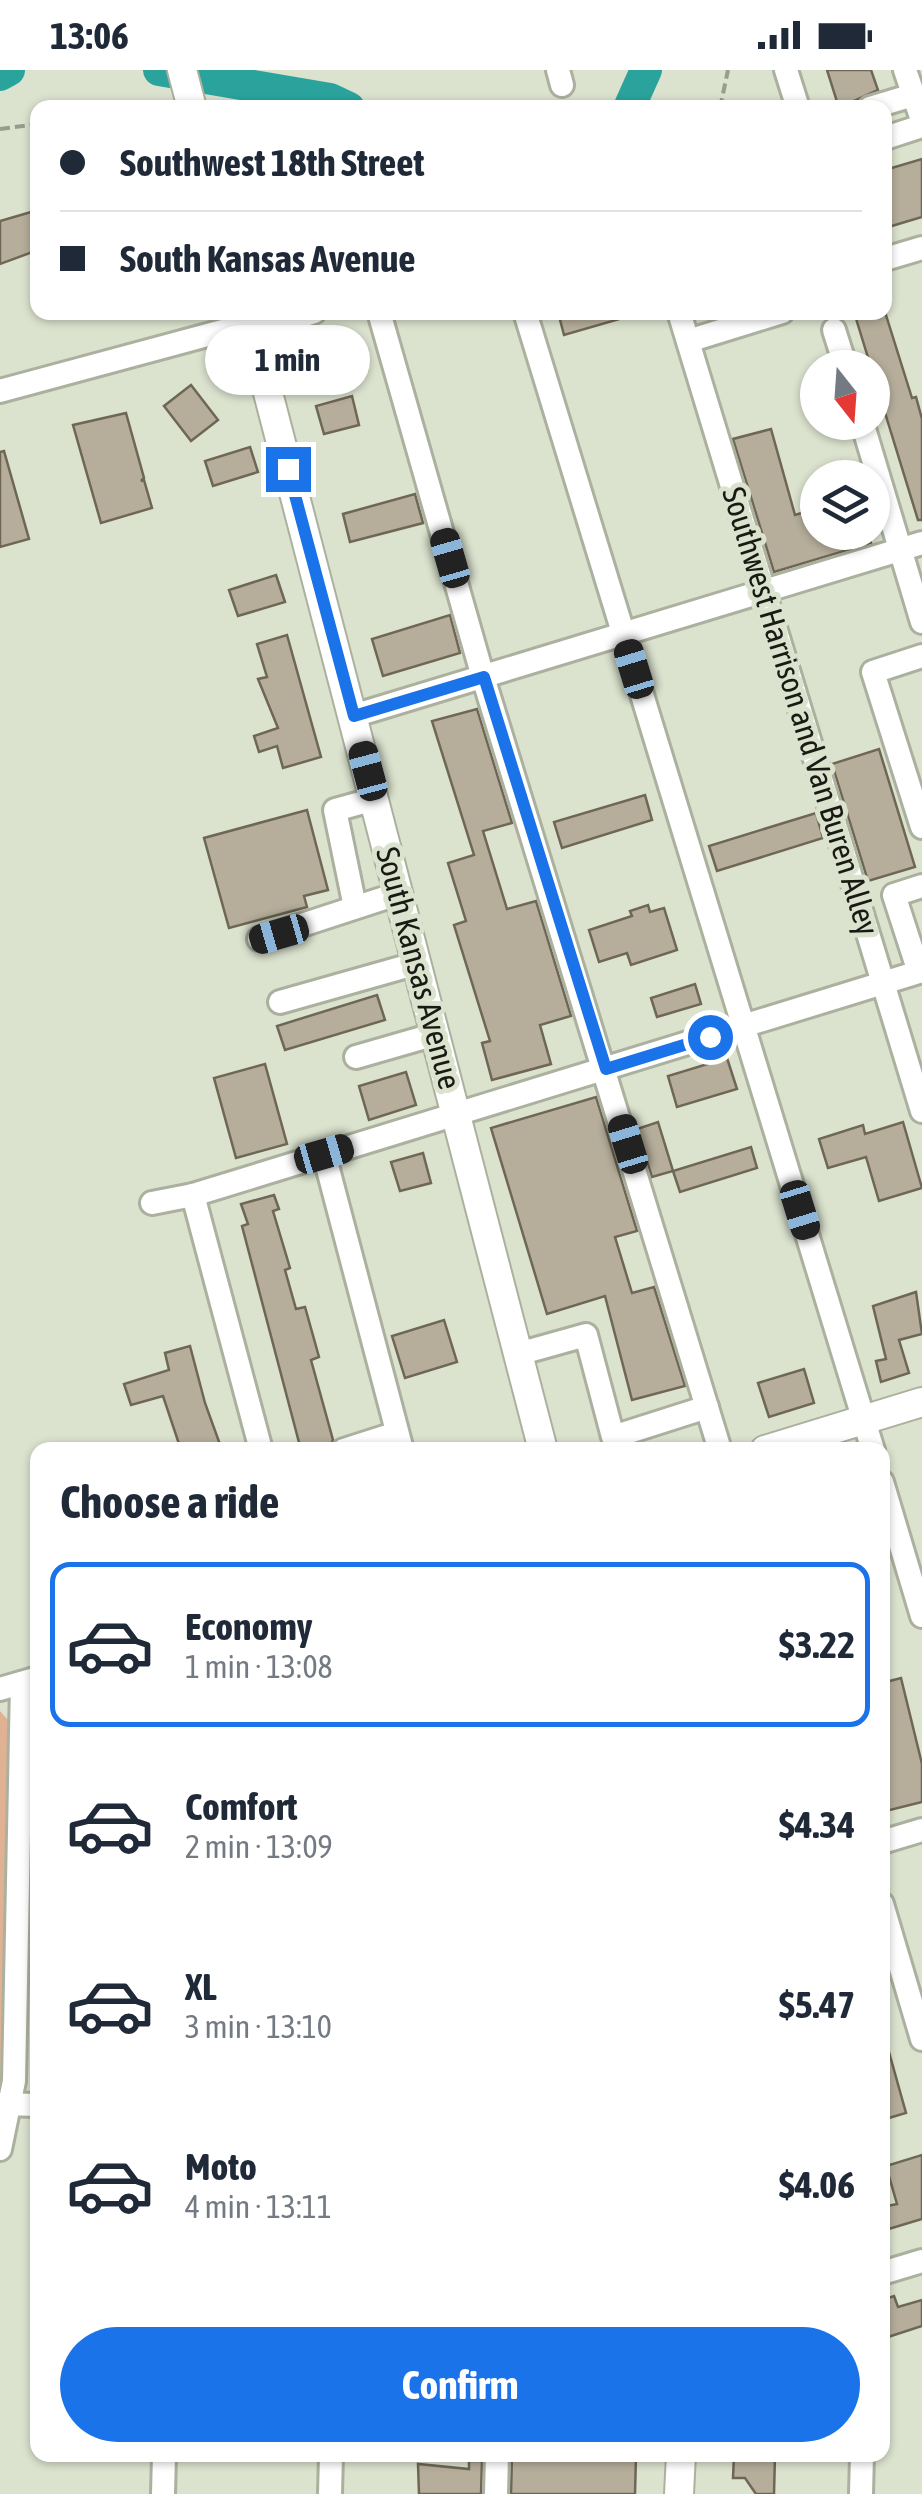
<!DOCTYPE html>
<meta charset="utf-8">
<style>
:root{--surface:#fff;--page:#f6f6f7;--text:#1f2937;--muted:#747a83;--line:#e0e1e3;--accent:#1a73e8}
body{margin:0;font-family:"Asap Condensed",sans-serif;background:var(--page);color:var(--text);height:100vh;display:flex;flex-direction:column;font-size:38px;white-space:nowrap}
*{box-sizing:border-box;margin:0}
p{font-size:32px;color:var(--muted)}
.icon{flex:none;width:55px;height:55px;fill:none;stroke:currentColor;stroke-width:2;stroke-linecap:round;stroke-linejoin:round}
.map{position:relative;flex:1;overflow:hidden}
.details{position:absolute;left:30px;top:1372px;width:860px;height:1020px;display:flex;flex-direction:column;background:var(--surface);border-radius:20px;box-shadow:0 2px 8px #0004}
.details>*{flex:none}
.hud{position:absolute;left:30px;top:30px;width:862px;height:220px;border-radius:20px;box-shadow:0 2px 8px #0004;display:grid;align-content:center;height:220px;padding:0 30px;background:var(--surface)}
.needle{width:65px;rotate:163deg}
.buttons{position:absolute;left:800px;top:280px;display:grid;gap:20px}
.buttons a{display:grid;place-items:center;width:90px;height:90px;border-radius:50%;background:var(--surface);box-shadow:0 2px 8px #0004;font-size:50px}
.end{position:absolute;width:45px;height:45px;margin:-22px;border:12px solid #1a73e8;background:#fff;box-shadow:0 0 0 5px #fff}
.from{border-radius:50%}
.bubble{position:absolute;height:70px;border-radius:35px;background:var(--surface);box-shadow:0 2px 8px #0004;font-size:32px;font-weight:700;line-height:70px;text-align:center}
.car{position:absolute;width:30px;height:60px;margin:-30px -15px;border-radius:12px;box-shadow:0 0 8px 2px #0007;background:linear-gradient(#222 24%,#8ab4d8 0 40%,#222 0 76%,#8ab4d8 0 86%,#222 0)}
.hud b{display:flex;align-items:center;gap:35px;height:95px;font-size:38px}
.hud b+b{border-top:2px solid var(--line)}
.hud i{width:25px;height:25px;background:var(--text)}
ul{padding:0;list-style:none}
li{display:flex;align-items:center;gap:30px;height:165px;margin:0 20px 15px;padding:0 10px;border:5px solid transparent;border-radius:20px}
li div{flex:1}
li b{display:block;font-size:38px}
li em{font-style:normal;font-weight:700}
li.active{border-color:var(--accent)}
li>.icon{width:90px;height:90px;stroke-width:1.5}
h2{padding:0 30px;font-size:45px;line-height:120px}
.primary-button{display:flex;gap:20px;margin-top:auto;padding:20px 30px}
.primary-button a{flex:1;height:115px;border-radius:60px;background:var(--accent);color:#fff;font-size:40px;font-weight:700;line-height:115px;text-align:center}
.status{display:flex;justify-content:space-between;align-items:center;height:70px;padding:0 50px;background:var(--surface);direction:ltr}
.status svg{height:28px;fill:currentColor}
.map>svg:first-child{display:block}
</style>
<div class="status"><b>13:06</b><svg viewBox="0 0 49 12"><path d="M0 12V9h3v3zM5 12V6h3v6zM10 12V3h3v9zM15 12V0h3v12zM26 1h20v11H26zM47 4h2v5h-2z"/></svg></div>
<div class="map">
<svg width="922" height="2424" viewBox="0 0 922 2424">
<rect width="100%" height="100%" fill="#dbe2ce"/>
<polygon fill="#e0b293" points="0,1641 14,1657 0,2019"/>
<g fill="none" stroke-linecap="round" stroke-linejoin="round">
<g stroke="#2ba39d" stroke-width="32">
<polyline points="159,0 330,29 349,38"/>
<polyline points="0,5 9,0"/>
<polyline points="629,38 646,0"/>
</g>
</g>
<g fill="#b6ae9b" stroke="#6e6755" stroke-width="2.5">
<polygon points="827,0 871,0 878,20 839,38"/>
<polygon points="922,89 922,147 885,158 885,100"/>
<polygon points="38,140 38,180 0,194 0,151"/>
<polygon points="558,242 629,242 630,246 564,265"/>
<polygon points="854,242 885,242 912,328 916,327 922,349 922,450 918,450"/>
<polygon points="191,315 218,350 191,371 164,336"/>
<polygon points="352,326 359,355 324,364 316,336"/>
<polygon points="126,343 144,408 141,411 144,410 152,438 101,453 73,355"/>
<polygon points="771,359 795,445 818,438 818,462 868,462 871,473 774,502 733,369"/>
<polygon points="250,377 258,402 213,416 205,391"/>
<polygon points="4,381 29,469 0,477 0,382"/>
<polygon points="415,424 423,453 350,472 343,444"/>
<polygon points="276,505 285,532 238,546 229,520"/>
<polygon points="450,545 460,583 383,606 372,569"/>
<polygon points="287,565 321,687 283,698 277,676 259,682 254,666 278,658 258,609 267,607 257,574"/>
<polygon points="477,639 512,753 483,761 507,839 536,831 571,946 540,955 551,994 492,1010 482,973 490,971 454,855 466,851 448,793 474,785 432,651"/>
<polygon points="879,679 915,797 868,811 832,694"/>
<polygon points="645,725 652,750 562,778 554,752"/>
<polygon points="307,740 328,820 304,826 307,837 229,858 204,768"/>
<polygon points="816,743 823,768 717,801 709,776"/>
<polygon points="648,835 650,842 664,838 677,880 631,895 627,883 599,892 589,860 632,846 630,841"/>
<polygon points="695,914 701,934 657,947 651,928"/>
<polygon points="377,925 385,950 285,980 277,956"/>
<polygon points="727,988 737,1019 677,1037 668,1006"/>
<polygon points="265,994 287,1074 236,1088 214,1008"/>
<polygon points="406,1002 416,1035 369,1050 359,1016"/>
<polygon points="596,1027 637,1161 615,1167 632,1223 654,1217 685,1316 632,1330 605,1226 547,1244 491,1058"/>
<polygon points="658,1052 673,1101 652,1107 637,1059"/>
<polygon points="903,1052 922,1118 879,1131 866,1087 828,1098 819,1069 863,1055 865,1064"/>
<polygon points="751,1077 757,1098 680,1122 673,1101"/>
<polygon points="423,1083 431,1113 400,1121 391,1092"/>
<polygon points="274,1125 279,1139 273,1141 290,1198 285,1200 296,1239 305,1237 319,1287 311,1290 333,1370 329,1380 301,1380 242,1156 248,1154 241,1134"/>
<polygon points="916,1222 922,1264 899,1270 909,1303 881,1312 876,1291 886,1289 873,1236"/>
<polygon points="444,1250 457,1292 405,1308 392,1266"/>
<polygon points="190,1276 205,1333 222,1380 181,1380 163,1326 131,1335 124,1314 169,1300 165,1283"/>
<polygon points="804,1299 814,1333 769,1347 758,1313"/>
<polygon points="901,1608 922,1694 922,1732 882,1742 882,1613"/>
<polygon points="887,1975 906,2043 882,2050 882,1976"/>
<polygon points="922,2085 922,2149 882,2161 882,2137 897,2134 886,2096"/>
<polygon points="894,2226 898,2237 922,2230 922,2256 882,2269 882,2230"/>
<polygon points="512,2385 636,2385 635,2424 511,2424"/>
<polygon points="734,2385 775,2385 774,2424 756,2424 745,2408 733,2408"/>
<polygon points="469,2391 482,2391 481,2424 419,2424 418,2394 469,2399"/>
</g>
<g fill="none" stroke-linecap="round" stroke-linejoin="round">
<defs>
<g id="minor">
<polyline points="558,0 562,15"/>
<polyline points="786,0 798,38"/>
<polyline points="905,0 922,50"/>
<polyline points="870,38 913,25"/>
<polyline points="885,68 922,56"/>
<polyline points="885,189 922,178"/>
<polyline points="379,242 483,607 720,1380"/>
<polyline points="525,242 873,1380"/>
<polyline points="679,242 922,1041"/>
<polyline points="834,260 846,298"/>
<polyline points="688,271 782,242"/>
<polyline points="0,321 226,260 280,253 314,242"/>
<polyline points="862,352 922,552"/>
<polyline points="922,586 873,602 922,757"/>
<polyline points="353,646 922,473"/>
<polyline points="355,837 335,740 375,729"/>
<polyline points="259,869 400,823"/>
<polyline points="919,902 894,825 922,816"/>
<polyline points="280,932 418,893"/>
<polyline points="356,987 436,964"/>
<polyline points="324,1084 402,1380"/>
<polyline points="193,1125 261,1380"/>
<polyline points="152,1133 193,1125 922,901"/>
<polyline points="518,1284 586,1265 613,1367 707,1337"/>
<polyline points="344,1380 397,1363"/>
<polyline points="882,1412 922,1546"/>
<polyline points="0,1619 38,1608"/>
<polyline points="882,1772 922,1760"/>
<polyline points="882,1834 922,1969"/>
<polyline points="0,2034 38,2035"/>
<polyline points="0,2079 14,2011 22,1613"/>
<polyline points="882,2203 922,2191"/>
<polyline points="163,2424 164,2385"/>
<polyline points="330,2424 331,2385"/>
<polyline points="496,2424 497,2385"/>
<polyline points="861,2424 862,2385"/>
</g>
<g id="major">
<polyline points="182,0 192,38"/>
<polyline points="247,242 543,1380"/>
<polyline points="765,1380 922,1332"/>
<polyline points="679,2424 681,2385"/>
</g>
</defs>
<use href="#minor" stroke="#abb19e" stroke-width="28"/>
<use href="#major" stroke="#abb19e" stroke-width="32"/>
<g stroke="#979c8d" stroke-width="4" stroke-dasharray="10 5" stroke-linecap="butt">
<polyline points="720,38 728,0"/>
<polyline points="0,59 38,54"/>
</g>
<use href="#minor" stroke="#fff" stroke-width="22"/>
<use href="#major" stroke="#fff" stroke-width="28"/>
</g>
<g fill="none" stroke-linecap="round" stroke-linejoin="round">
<polyline stroke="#1a73e8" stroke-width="12" points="288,399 354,646 484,607 606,999 710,967"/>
</g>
<g text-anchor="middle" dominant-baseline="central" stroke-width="10" stroke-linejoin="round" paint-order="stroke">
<g font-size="32" fill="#181a13" stroke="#dbe2ce">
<text transform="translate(801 641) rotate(73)">Southwest Harrison and Van Buren Alley</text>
<text transform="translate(419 898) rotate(75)">South Kansas Avenue</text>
</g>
</g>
</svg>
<div class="buttons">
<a><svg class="needle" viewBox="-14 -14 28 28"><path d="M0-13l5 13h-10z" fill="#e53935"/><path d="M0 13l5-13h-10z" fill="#747a83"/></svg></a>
<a><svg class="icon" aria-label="layers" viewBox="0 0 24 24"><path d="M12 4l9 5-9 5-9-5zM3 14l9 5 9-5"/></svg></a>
</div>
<i class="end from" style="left:710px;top:967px"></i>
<i class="end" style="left:288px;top:399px"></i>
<div class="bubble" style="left:205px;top:255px;width:165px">1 min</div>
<i class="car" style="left:450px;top:488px;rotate:344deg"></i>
<i class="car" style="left:634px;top:599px;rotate:343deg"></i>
<i class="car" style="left:368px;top:701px;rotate:345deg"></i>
<i class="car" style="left:279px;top:864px;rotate:254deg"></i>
<i class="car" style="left:628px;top:1074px;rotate:343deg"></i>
<i class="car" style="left:324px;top:1084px;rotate:74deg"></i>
<i class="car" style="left:800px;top:1140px;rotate:163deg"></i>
<div class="hud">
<b><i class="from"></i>Southwest 18th Street</b>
<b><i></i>South Kansas Avenue</b>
</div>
<section class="details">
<h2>Choose a ride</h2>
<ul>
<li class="active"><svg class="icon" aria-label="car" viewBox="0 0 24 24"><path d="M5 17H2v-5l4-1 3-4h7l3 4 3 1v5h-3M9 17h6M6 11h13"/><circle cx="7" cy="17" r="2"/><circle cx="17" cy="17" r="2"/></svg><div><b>Economy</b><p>1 min · 13:08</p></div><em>$3.22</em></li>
<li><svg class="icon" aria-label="car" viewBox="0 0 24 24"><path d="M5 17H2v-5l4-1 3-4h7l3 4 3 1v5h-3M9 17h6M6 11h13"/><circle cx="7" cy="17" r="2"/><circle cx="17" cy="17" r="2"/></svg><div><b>Comfort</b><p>2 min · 13:09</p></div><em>$4.34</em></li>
<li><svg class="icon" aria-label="car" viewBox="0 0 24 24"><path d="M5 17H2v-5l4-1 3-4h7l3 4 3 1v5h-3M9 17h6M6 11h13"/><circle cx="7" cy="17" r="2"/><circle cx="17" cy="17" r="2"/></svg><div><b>XL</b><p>3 min · 13:10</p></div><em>$5.47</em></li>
<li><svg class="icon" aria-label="car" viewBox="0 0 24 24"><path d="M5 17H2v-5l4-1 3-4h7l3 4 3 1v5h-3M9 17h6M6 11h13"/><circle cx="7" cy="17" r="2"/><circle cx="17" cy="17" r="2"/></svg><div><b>Moto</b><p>4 min · 13:11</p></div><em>$4.06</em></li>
</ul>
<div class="primary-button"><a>Confirm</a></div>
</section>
</div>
